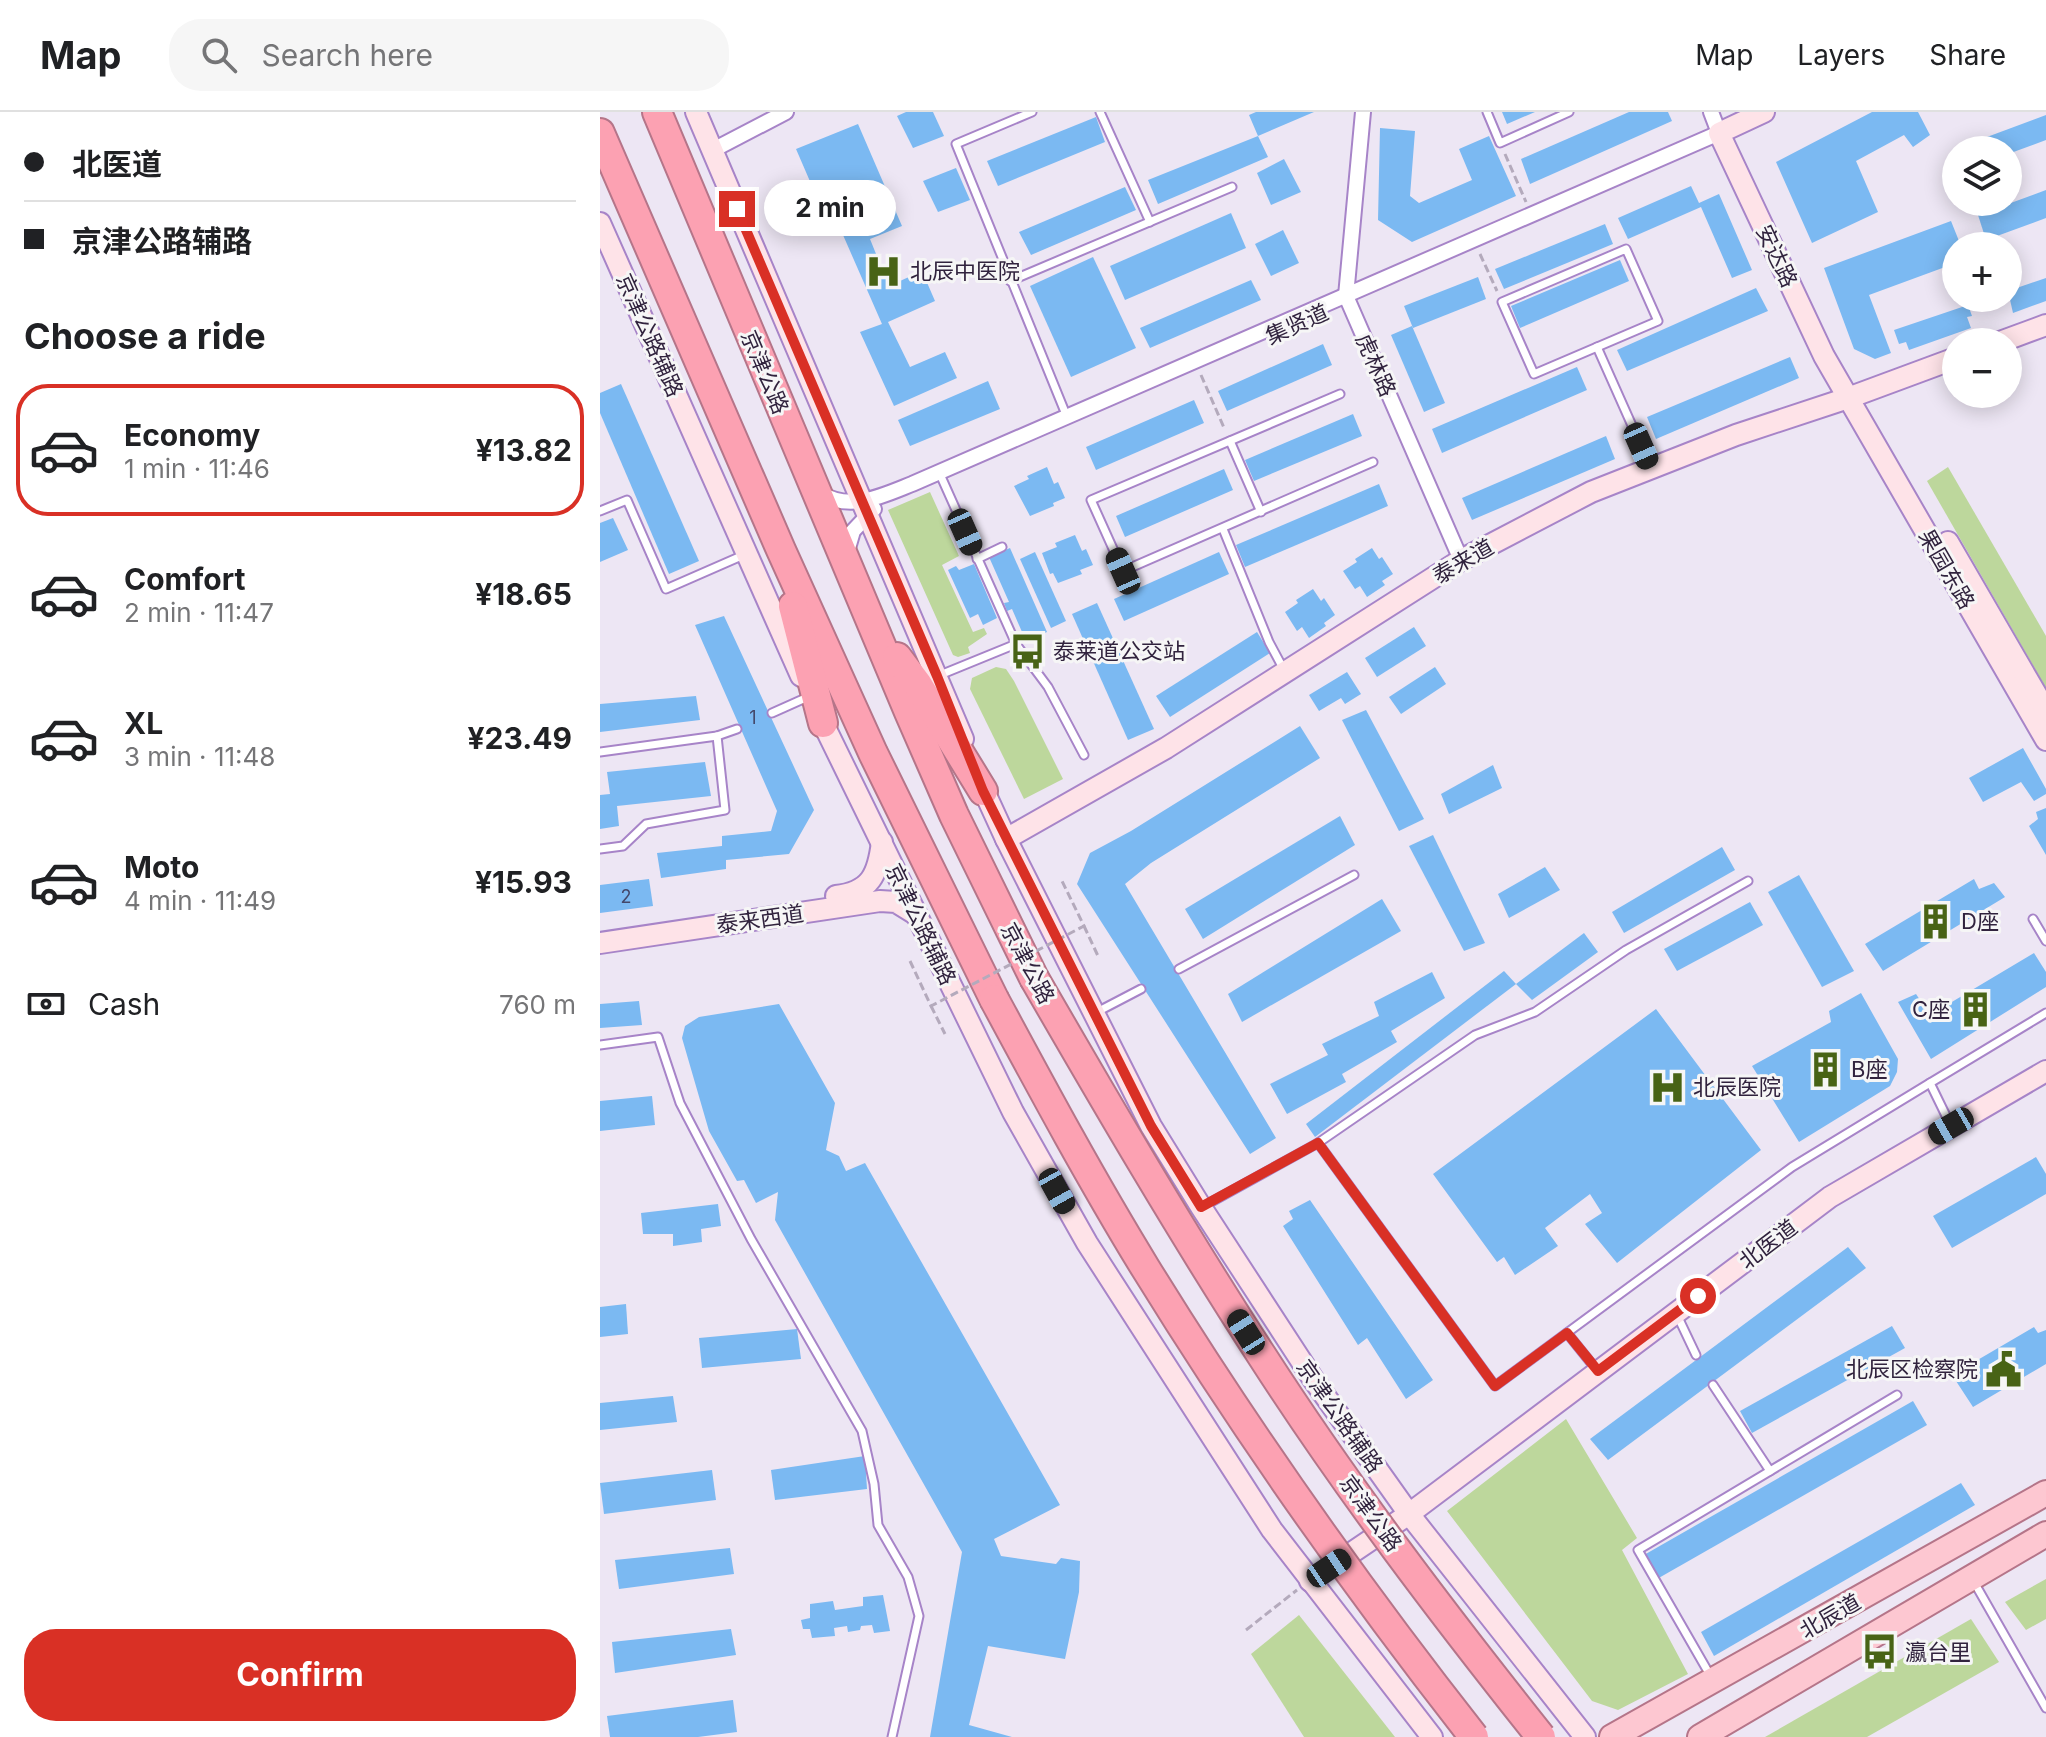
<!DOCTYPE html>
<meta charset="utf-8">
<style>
:root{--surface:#fff;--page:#f6f6f6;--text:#202124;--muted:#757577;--line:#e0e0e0;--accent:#d93025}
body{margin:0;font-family:Inter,"Noto Sans SC",sans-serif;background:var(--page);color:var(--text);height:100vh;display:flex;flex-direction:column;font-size:30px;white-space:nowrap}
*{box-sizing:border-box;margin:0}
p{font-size:26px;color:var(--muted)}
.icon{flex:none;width:44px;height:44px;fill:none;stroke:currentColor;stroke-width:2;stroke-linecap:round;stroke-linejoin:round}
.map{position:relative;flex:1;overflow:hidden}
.details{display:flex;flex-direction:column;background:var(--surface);width:600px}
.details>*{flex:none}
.top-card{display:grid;align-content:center;height:176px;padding:0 24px;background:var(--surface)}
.buttons{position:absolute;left:1342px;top:24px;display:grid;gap:16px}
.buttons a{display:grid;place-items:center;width:80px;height:80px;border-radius:50%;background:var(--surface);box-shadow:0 4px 20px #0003;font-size:40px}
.end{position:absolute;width:36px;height:36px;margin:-18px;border:10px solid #d93025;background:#fff;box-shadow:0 0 0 4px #fff}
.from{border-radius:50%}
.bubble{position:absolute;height:56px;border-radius:28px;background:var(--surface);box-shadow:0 4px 20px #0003;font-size:26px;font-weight:700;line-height:56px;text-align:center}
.car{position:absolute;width:24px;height:48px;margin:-24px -12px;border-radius:10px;box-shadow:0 0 6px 2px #0007;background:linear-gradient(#222 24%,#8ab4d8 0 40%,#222 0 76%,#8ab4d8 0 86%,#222 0)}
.top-card b{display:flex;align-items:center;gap:28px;height:76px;font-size:30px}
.top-card b+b{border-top:2px solid var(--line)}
.top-card i{width:20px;height:20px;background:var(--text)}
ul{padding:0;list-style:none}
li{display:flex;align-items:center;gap:24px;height:132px;margin:0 16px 12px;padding:0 8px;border:4px solid transparent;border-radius:32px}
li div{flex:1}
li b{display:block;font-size:30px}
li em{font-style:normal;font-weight:700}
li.active{border-color:var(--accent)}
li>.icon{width:72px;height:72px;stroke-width:1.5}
h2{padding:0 24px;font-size:36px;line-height:96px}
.pay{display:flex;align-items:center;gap:20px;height:88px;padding:0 24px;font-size:30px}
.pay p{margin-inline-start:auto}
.button{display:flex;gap:16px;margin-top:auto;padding:16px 24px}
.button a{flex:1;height:92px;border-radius:32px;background:var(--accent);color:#fff;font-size:32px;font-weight:700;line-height:92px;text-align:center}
header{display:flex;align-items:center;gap:48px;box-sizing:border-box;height:112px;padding:0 40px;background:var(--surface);border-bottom:2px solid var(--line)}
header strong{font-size:38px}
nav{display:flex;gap:44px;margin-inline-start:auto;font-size:28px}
.search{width:560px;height:72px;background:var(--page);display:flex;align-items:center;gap:20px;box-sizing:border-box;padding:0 28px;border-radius:32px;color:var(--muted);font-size:30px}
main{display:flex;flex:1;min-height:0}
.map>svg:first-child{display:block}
</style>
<header>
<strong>Map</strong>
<div class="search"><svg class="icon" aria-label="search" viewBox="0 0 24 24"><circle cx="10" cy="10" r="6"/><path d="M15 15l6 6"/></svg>Search here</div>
<nav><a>Map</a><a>Layers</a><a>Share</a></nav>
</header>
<main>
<section class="details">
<div class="top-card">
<b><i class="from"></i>北医道</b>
<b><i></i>京津公路辅路</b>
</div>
<h2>Choose a ride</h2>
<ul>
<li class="active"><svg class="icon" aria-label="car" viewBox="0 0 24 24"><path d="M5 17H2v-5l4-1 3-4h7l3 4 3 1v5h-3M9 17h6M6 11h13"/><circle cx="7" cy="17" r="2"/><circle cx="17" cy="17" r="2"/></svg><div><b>Economy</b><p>1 min · 11:46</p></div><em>¥13.82</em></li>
<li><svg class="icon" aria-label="car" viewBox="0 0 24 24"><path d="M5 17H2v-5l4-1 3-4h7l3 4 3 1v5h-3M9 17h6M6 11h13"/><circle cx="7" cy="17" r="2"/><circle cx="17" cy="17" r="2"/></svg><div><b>Comfort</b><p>2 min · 11:47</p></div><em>¥18.65</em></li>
<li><svg class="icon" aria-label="car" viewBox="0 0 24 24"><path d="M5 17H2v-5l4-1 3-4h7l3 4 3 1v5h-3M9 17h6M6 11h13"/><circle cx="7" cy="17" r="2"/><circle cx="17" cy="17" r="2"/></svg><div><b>XL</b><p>3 min · 11:48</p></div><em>¥23.49</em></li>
<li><svg class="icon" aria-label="car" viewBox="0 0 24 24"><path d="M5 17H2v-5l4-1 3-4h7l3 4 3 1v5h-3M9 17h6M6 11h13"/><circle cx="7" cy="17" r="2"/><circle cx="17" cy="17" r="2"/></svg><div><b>Moto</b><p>4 min · 11:49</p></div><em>¥15.93</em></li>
</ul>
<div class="pay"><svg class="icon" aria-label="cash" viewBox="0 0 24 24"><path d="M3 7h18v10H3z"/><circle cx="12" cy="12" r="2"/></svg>Cash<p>760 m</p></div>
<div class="button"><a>Confirm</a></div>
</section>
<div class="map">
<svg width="1446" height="1625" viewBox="0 0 1446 1625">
<rect width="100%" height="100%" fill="#ede6f4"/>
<g fill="#bdd79c">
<polygon points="1348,355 1446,524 1446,576 1327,369"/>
<polygon points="330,380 359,444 342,453 373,520 384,516 387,522 368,535 370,541 358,545 353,543 288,398"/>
<polygon points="396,555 406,557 414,569 463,667 424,687 370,577 372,566"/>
<polygon points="966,1307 1037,1426 1022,1438 1088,1562 1018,1598 992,1589 847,1399"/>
<polygon points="1446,1467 1446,1507 1426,1518 1405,1490"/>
<polygon points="699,1503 795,1625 704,1625 651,1542"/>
<polygon points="1371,1507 1399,1550 1267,1625 1165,1625"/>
</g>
<g fill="#7bb9f2">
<polygon points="306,0 333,0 344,24 313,36 297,4"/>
<polygon points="656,0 714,0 658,24 668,45 558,92 548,68 658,24 649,3"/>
<polygon points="902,0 935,0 907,12"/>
<polygon points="1029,0 1068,0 1072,9 930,72 921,47"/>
<polygon points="1272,0 1318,0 1330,23 1313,35 1304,23 1256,49 1278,100 1212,131 1176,50"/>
<polygon points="1446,3 1446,28 1408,42 1408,38 1352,38"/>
<polygon points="496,5 505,30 398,74 387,49"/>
<polygon points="258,12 302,114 270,127 289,174 322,159 335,189 288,210 310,255 345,240 357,266 294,294 260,220 282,212 236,107 228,111 196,37"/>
<polygon points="780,16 815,19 810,84 819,91 872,68 859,37 889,24 916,84 812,130 778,108"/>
<polygon points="684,47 701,80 671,93 657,61"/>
<polygon points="356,56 370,88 338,100 323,69"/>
<polygon points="1091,74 1099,91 1119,82 1152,158 1132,166 1101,95 1028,127 1018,106"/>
<polygon points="525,75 536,98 431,143 419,120"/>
<polygon points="1446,78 1446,106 1386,128 1378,103"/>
<polygon points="631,101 646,136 525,188 510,154"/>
<polygon points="1351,109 1361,134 1356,134 1356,151 1269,183 1291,241 1275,247 1254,237 1224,156"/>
<polygon points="1005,112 1013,132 904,177 895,157"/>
<polygon points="683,118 699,151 671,164 655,132"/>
<polygon points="493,145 536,236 471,265 430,174"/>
<polygon points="1020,148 1029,169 920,216 911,194"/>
<polygon points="878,165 886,187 813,216 804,194"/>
<polygon points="1446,166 1446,189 1413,201 1408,179"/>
<polygon points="651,168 661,188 550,236 540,216"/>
<polygon points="1156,176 1168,199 1027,259 1017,238"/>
<polygon points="1368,193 1372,204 1367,205 1371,216 1309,238 1306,230 1299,232 1294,218"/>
<polygon points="812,214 845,291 824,300 791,223"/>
<polygon points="723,232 732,253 627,299 618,279"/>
<polygon points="1190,245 1199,266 1056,327 1047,305"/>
<polygon points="977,255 987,278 842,341 832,317"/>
<polygon points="388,269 400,297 310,334 298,308"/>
<polygon points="21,272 99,449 69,462 0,301 0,281"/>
<polygon points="594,288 604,311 496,358 486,335"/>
<polygon points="753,302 762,324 654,369 645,348"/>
<polygon points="1006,324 1015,347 872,408 862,386"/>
<polygon points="447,355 454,372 458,370 465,386 453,391 454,394 430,404 414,374 429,367 427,364"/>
<polygon points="624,357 633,378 525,425 516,404"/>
<polygon points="779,372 788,394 645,455 636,433"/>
<polygon points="13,406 28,438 0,450 0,411"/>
<polygon points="475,423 482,439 486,437 493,453 480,458 482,462 458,471 453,461 450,462 442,441 457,435 455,431"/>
<polygon points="410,436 447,520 426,529 412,497 407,499 404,491 409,490 389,445"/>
<polygon points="772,436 779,447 782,445 793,462 782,469 785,473 767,485 760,474 755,477 743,459 757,450 755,447"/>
<polygon points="435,440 466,509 451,516 420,447"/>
<polygon points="619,440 629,462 524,509 514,487"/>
<polygon points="374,452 397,506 383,513 378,502 370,506 348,458 356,454 359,458"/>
<polygon points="713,477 721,489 724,486 735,503 724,511 726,514 709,526 702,515 697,519 685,500 698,491 696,488"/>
<polygon points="497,491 554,617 528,628 472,502"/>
<polygon points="124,504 214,698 189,742 126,748 126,757 61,766 57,741 122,734 122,724 171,719 177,699 95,513"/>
<polygon points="814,515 826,534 777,565 765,546"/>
<polygon points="657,520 670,541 570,605 556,584"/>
<polygon points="835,555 846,572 801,602 789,585"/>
<polygon points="747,560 761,582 745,592 741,586 719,599 709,583"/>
<polygon points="96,584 100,608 0,620 0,592"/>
<polygon points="766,598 824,707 799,719 742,608"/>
<polygon points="700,614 720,646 551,751 525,772 676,1026 650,1042 477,772 490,741 531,719"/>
<polygon points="1423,636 1446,677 1446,682 1434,689 1421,670 1383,690 1369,666"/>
<polygon points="105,650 111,684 17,694 19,714 0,717 0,683 10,682 7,660"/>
<polygon points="893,653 902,676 849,702 841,682"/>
<polygon points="1446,696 1446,743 1429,714 1438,707 1436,700"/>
<polygon points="740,704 755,733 603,827 585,797"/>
<polygon points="833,723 885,831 864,839 809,734"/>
<polygon points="1122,735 1135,758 1024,821 1012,800"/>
<polygon points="945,755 960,778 909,806 898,782"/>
<polygon points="1199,763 1254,859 1222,875 1168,780"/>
<polygon points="49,767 53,794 0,801 0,773"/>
<polygon points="1374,767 1379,777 1394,771 1405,785 1283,859 1265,832"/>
<polygon points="782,787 801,819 642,910 628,882"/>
<polygon points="1150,790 1163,813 1077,859 1064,837"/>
<polygon points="984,821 998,840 932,888 916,872"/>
<polygon points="1434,841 1446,860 1446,875 1331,947 1298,890 1316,882 1330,903"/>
<polygon points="904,859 916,872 715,1025 706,1012"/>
<polygon points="832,860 845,886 791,919 797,930 742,962 746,970 687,1002 670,972 728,943 722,932 779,904 774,890"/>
<polygon points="1261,881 1298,947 1297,960 1290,974 1199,1030 1152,954 1231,910 1229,899"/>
<polygon points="39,889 42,913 0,916 0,892"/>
<polygon points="179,892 235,991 226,1038 239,1044 246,1059 265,1051 460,1393 394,1427 401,1444 456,1452 461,1446 480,1449 479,1480 465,1547 388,1534 369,1613 412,1625 330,1625 362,1440 175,1108 178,1080 156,1091 144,1068 137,1069 109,1019 82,926 85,914 99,905"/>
<polygon points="1056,897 1161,1038 1017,1151 985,1112 1002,1101 990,1082 945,1116 958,1134 915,1163 904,1145 897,1150 833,1062"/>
<polygon points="52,984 55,1013 0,1019 0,989"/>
<polygon points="1436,1045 1446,1062 1446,1082 1352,1136 1333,1104"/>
<polygon points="710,1088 833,1268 806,1287 767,1226 758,1233 683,1114 693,1107 689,1099"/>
<polygon points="118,1092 121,1114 101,1117 102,1130 73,1134 73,1122 43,1122 41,1101"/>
<polygon points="1248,1135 1266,1156 1008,1348 990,1327"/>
<polygon points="26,1192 28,1222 0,1225 0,1195"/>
<polygon points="1292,1214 1305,1236 1152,1321 1140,1299"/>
<polygon points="1434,1215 1438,1221 1446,1218 1446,1252 1373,1295 1356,1269 1372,1261 1369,1253"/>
<polygon points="197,1217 201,1247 102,1256 99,1226"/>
<polygon points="73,1284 77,1310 0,1318 0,1291"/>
<polygon points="1313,1289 1327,1313 1057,1467 1044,1443"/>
<polygon points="265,1344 267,1377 175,1388 171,1358"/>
<polygon points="112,1358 116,1388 4,1402 0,1371"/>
<polygon points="1361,1371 1375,1393 1114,1544 1101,1520"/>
<polygon points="130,1436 134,1462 19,1477 15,1448"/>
<polygon points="283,1483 290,1519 274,1521 272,1513 261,1514 260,1518 248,1520 247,1514 234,1516 235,1524 212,1526 210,1517 203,1517 201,1508 210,1506 210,1492 233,1489 235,1498 263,1494 263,1485"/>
<polygon points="131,1517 136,1543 15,1561 12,1530"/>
<polygon points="133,1588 137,1620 98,1625 10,1625 7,1604"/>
</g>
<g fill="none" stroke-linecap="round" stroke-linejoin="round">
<defs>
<g id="lane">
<polyline points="432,0 356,32 467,305"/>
<polyline points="500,0 550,110"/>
<polyline points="887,0 900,31 969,0"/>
<polygon points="1026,137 1058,209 934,262 902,190"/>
<polyline points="410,169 632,75"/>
<polyline points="997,235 1050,354"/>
<polyline points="740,282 491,388 523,459 773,350"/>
<polyline points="630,329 661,400"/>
<polyline points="339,360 416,532 448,575 484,643"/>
<polyline points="0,399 27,388 66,477 146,442"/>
<polyline points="623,417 669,530 684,558"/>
<polyline points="377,447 402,435"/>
<polyline points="340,563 416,532"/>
<polyline points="172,601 210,584"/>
<polyline points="0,640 117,624 137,617"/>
<polyline points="0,737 23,734 46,712 125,698 117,624"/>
<polyline points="1433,807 1446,829"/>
<polyline points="579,857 754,763"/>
<polyline points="495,901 541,877"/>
<polyline points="0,933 58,925 80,991 151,1127 262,1319 274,1372 278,1413 308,1465 319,1504 292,1625"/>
<polyline points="1350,1012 1330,971 1446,901"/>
<polyline points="718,1031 875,923 935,900 1026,838 1148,769"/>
<polyline points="604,1094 718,1031 895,1274 1192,1055 1330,971"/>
<polyline points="1077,1203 1096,1243"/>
<polyline points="967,1221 996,1257"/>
<polyline points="1170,1359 1297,1283"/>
<polyline points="1374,1470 1446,1596"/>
<polyline points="1110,1563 1038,1438 1170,1359 1113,1273"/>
</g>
<g id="street">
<polyline points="763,0 746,184 861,448"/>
<polyline points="113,38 186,0"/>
<path d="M 220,381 C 250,400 282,384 312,372 L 1119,21 L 1111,0"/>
<polyline points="246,443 253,419 274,397"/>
</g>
<g id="secondary">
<polyline points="96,0 363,627"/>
<polyline points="1164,0 1119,21 1224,244 1446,628"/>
<polyline points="0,111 201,564"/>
<polyline points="1400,230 1446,213"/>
<polyline points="1348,430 1446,599"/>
<polyline points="218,601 413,1000 487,1131 672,1418 832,1625"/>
<polyline points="379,668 406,727 551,1014 601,1095 713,1267 809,1402 985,1625"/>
<polyline points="406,727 566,636 861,448 991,380 1136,323 1248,286 1356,246"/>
<path d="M 236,784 C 271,780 278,762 282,730"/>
<polyline points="0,831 280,789 296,790 317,803"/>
<polyline points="710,1469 809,1402 1230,1085 1446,959"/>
</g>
<g id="primary">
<polyline points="1012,1625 1446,1381"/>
<polyline points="1100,1625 1446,1422"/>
</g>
<g id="highway">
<polyline points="57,0 309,600 354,703 434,866"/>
<polyline points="0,21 181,438 273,641 394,887"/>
<polyline points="193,494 223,611"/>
<polyline points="297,545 318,573 383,679"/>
</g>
</defs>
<use href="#lane" stroke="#a784c8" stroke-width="11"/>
<use href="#street" stroke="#a784c8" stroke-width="18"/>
<use href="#secondary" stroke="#a784c8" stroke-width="24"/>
<use href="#primary" stroke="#b57589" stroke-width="28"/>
<use href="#highway" stroke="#b57589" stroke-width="32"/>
<g stroke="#b4aabc" stroke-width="3" stroke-dasharray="8 4" stroke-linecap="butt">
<polyline points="905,42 926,90"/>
<polyline points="880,142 897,179"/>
<polyline points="601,263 625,318"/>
<polyline points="484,814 498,844"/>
<polyline points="331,894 345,922"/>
<polyline points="646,1518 697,1478"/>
</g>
<use href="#lane" stroke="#fff" stroke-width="7"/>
<use href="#street" stroke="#fff" stroke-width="14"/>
<use href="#secondary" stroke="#fee3e8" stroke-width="20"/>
<use href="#primary" stroke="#fdc7d1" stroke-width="24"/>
<use href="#highway" stroke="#fca1b2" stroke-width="28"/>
<defs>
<g id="highway-bridge">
<path d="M 434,866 C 508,994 582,1121 662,1244 C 747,1376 843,1502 941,1625"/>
<path d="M 394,887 C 443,978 492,1069 546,1157 C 646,1319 757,1476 874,1625"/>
</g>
</defs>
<use href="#highway-bridge" stroke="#b57589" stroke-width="32" stroke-linecap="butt"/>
<polyline stroke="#b4aabc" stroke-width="3" stroke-dasharray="8 4" stroke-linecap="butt" points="310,849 331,894 484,814 462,769"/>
<use href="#highway-bridge" stroke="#fca1b2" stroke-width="28"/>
</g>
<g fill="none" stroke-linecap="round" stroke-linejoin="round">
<polyline stroke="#d93025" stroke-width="10" points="137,97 337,564 383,679 551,1014 601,1095 718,1031 895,1274 967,1221 998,1259 1098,1184"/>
</g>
<defs>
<symbol id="hospital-bare" viewBox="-9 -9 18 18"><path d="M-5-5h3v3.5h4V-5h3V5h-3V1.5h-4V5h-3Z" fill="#486315" stroke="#f6f6f6" stroke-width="2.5" paint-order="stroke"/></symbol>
<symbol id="bus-bare" viewBox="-9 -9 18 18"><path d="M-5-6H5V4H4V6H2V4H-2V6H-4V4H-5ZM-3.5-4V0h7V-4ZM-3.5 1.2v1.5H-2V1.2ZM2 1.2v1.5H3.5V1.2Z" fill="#486315" stroke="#f6f6f6" stroke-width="2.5" paint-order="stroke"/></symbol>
<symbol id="building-bare" viewBox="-9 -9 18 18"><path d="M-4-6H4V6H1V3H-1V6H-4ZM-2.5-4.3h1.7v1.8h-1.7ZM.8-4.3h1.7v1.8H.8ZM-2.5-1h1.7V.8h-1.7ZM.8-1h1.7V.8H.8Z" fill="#486315" stroke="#f6f6f6" stroke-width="2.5" paint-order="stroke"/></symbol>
<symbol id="civic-bare" viewBox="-9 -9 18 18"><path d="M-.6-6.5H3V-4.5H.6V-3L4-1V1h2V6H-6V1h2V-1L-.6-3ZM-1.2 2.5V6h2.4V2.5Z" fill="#486315" stroke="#f6f6f6" stroke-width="2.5" paint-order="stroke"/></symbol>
</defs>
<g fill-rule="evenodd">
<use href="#hospital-bare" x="258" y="134" width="51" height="51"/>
<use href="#bus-bare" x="402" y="514" width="51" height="51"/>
<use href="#building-bare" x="1310" y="784" width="51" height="51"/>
<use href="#building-bare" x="1350" y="872" width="51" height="51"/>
<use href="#building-bare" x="1200" y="932" width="51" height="51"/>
<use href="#hospital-bare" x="1042" y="950" width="51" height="51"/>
<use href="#civic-bare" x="1378" y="1232" width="51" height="51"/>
<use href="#bus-bare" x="1254" y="1514" width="51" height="51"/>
</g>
<g text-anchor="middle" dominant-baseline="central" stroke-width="6" stroke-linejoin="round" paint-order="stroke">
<g font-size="18" fill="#44486b">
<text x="153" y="605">1</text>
<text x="26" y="784">2</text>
</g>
<g font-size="22" fill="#31233e" stroke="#f6f6f6">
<text transform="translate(1177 144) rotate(65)">安达路</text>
<text transform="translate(697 212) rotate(-24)">集贤道</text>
<text transform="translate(50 223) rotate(66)">京津公路辅路</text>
<text transform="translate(776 253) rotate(66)">虎林路</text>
<text transform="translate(165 260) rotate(67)">京津公路</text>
<text transform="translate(863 449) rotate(-30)">泰来道</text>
<text transform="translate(1347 457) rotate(60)">果园东路</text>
<text transform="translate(160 807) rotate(-8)">泰来西道</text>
<text transform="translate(321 812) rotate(64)">京津公路辅路</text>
<text transform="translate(428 851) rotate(62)">京津公路</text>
<text transform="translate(1168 1132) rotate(-37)">北医道</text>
<text transform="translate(740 1304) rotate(55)">京津公路辅路</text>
<text transform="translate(771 1401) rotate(54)">京津公路</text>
<text transform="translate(1230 1504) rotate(-30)">北辰道</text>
</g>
<g font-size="22" fill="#31233e" stroke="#f6f6f6" text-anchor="start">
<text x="310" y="159">北辰中医院</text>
<text x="453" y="539">泰莱道公交站</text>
<text x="1361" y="809">D座</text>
<text x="1350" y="897" text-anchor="end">C座</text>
<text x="1251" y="957">B座</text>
<text x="1093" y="975">北辰医院</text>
<text x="1378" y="1257" text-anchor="end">北辰区检察院</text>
<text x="1305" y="1540">瀛台里</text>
</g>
</g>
</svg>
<div class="buttons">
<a><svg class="icon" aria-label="layers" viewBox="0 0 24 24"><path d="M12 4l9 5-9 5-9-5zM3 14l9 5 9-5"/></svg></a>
<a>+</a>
<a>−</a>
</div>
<i class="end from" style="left:1098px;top:1184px"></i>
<i class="end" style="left:137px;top:97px"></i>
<div class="bubble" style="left:164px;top:68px;width:132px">2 min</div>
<i class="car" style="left:1041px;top:334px;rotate:156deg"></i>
<i class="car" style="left:365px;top:420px;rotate:156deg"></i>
<i class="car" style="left:523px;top:459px;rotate:336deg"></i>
<i class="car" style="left:1351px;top:1014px;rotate:240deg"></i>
<i class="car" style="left:457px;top:1079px;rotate:151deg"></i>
<i class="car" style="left:646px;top:1220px;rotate:328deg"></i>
<i class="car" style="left:729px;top:1456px;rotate:56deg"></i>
</div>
</main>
